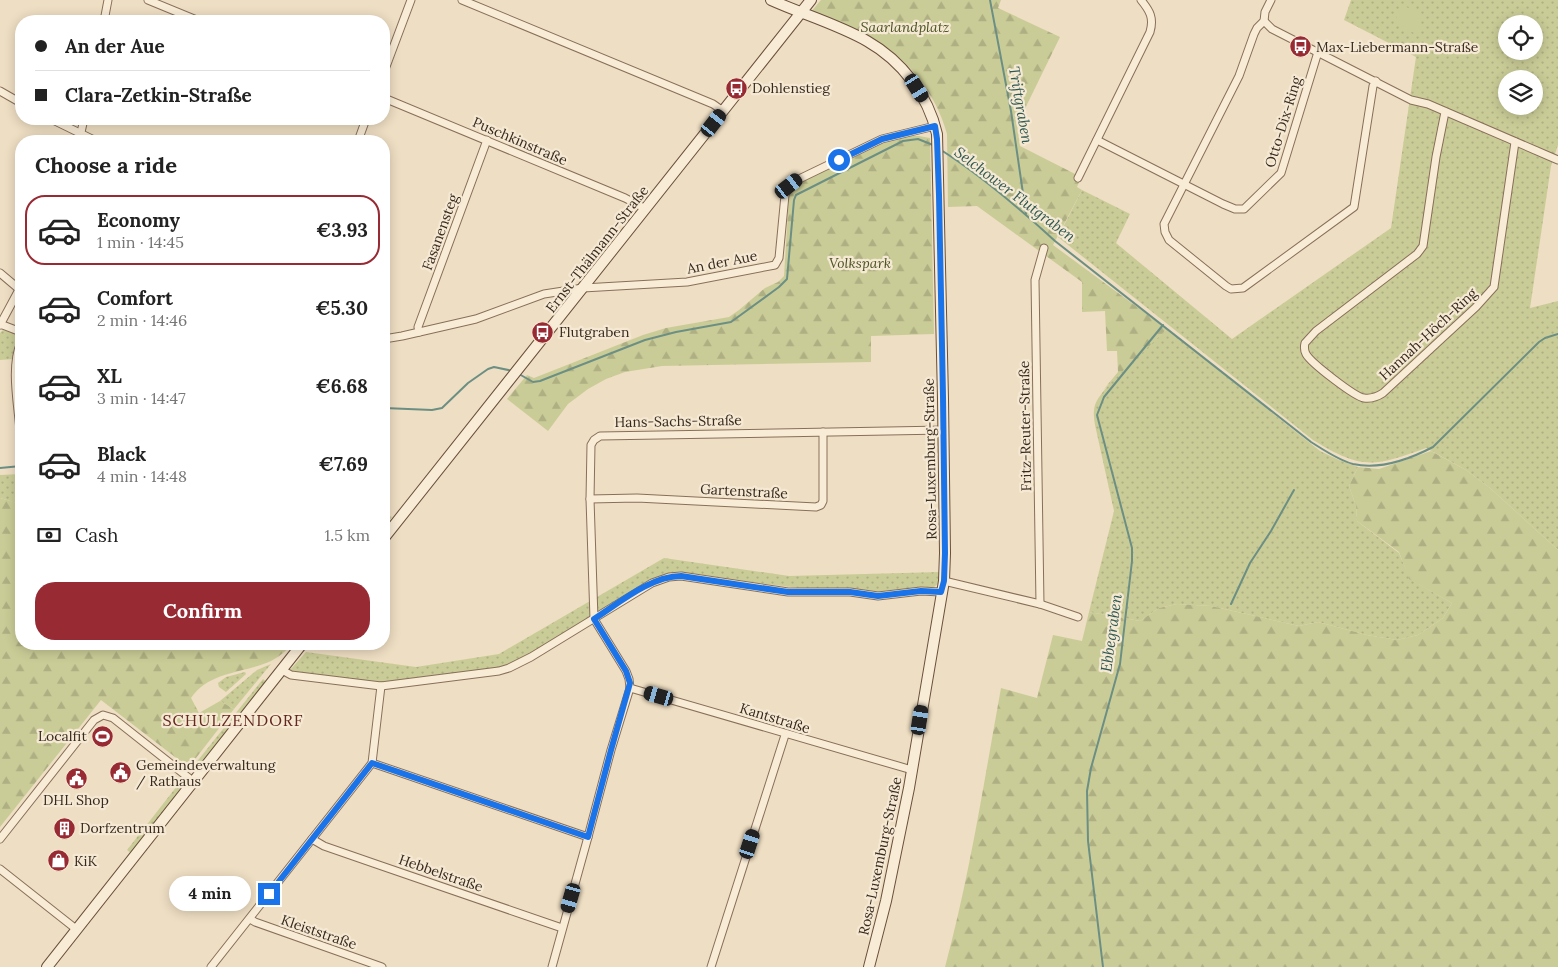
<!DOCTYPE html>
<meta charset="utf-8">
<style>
:root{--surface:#fff;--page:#f2f2f2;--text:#222;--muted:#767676;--line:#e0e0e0;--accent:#972a33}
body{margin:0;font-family:Lora,serif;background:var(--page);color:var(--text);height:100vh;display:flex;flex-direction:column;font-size:19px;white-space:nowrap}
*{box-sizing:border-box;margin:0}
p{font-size:16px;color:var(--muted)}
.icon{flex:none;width:28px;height:28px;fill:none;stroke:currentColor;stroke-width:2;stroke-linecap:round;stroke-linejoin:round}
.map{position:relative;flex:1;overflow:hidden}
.drawer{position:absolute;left:15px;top:135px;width:375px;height:515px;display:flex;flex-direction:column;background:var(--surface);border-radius:20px;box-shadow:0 2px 12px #0003}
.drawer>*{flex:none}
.top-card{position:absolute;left:15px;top:15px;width:375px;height:110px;border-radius:20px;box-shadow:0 2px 12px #0003;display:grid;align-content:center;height:110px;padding:0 20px;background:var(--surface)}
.tools{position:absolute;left:1498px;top:15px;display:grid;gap:10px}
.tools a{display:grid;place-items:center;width:45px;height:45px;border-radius:50%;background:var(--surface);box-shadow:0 2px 12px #0003;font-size:25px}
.end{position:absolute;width:22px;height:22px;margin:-11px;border:6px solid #1a73e8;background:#fff;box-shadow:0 0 0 2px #fff}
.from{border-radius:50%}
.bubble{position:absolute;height:35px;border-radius:18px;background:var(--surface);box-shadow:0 2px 12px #0003;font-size:16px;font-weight:700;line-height:35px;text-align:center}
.car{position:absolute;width:15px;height:30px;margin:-15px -8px;border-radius:6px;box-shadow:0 0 4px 1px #0007;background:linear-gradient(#222 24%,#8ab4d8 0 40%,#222 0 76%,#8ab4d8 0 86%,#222 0)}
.top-card b{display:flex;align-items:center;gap:18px;height:48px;font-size:19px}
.top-card b+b{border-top:1px solid var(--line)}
.top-card i{width:12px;height:12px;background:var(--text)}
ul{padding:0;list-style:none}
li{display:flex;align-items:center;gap:15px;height:70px;margin:0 10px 8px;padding:0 10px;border:2px solid transparent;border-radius:20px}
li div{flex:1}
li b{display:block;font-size:19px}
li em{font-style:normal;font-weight:700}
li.on{border-color:var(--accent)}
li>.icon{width:45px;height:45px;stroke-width:1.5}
h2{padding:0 20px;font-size:22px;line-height:60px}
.pay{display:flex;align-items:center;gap:12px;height:55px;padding:0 20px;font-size:19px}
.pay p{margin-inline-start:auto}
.primary-button{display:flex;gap:10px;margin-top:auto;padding:10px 20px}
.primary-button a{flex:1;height:58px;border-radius:20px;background:var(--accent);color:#fff;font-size:20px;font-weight:700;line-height:58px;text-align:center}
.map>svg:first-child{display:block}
</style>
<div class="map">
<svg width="1558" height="967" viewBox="0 0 1558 967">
<defs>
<pattern id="grass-dots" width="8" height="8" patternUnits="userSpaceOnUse" patternTransform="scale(1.25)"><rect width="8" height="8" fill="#cacc97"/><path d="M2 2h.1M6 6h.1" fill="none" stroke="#aeaf82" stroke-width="1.8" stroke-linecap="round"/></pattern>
<pattern id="forest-firs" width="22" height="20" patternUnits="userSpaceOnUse" patternTransform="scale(1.25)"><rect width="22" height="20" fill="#cacc97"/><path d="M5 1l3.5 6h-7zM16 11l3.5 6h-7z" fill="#aeaf82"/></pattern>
</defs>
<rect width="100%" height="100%" fill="#eedec3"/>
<g fill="url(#grass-dots)" fill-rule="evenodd">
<path d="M 1351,0 L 1558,0 L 1558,145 L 1551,166 L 1530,308 L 1558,301 L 1558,550 L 1490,488 L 1466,470 L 1426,448 C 1374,467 1362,470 1313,440 L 1058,237 L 1082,190 L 1130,214 L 1116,243 L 1232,339 L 1391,228 L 1416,57 L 1344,20 ZM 1506,24 L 1534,24 L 1534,51 L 1506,51 ZM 1506,79 L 1534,79 L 1534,106 L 1506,106 Z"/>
<path d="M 1167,329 L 1320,451 L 1339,460 L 1358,467 L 1349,486 L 1356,506 L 1357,521 L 1399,553 L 1410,579 L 1452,603 L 1443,618 L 1418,635 L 1397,640 L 1367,635 L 1318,622 L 1299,626 L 1211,606 L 1177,604 L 1159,608 L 1140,621 L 1089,612 L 1114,511 L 1095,425 C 1094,418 1093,412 1095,405 C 1103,384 1149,346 1167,329 Z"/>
<polygon points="3,330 20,334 13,359 0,360 0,333"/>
<polygon points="21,474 21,504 0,498 0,475"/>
<polygon points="664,558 789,576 941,572 940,582 933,588 887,593 848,589 808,589 672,573 523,658 510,664 492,669 382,683 293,672 290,670 306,652 416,667 499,654"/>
<polygon points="271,664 234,709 220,701 257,670"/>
<polygon points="245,672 246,674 226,692 219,687 218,683 226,677"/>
<polygon points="263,679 267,682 200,767 195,764"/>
<polygon points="177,786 181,789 132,854 127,850"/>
</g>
<g fill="url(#forest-firs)">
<path d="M 821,0 L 1001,0 L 998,8 L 1060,37 L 1017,125 L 1020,146 L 1081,177 L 1077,187 L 1082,190 L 1053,245 L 1167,329 L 1104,389 L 1118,372 L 1117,351 L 1107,351 L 1105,311 L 1082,312 L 1082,282 L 977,206 L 948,207 L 947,134 C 936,93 906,55 867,36 C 849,28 829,21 810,13 Z"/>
<polygon points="906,136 919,136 930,138 934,334 871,336 871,362 662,366 625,372 606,379 588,389 568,404 548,431 507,399 527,375 534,378 643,335 666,328 729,317 739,310 765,288 778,282 784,276 789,195 800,183 888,141"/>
<polygon points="384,410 387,412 390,516 392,517 384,528"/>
<path d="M 1431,451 L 1466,470 L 1490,488 L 1558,550 L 1558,967 L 945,967 C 970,875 984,781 1001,688 L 1037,698 L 1053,635 L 1082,641 L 1089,612 L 1140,621 L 1159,608 L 1177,604 L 1211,606 L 1299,626 L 1318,622 L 1367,635 L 1397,640 L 1418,635 L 1443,618 L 1452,603 L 1409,579 L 1399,552 L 1357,521 L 1356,506 L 1349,486 L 1358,467 L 1379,469 Z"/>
<path d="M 0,498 L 21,504 L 21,644 L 292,644 C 287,650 279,657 271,661 C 245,673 209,671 191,698 L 199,713 L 220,701 L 234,709 L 189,767 L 188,767 L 101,700 L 0,827 Z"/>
</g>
<polygon fill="#cacc97" points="1402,5 1421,14 1418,35 1394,23"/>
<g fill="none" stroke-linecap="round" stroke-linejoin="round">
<g stroke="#6c8f84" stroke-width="2">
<polyline points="990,0 1011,111 1026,214"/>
<path d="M 941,150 C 982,176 1019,208 1055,241 L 1311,442 C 1324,450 1338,460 1353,464 C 1380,470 1410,459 1433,447 L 1539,342 L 1545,338 L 1558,334"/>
<polyline points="519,374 533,382 540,381 645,340 676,332 731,322 779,287 787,279 794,200 796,195 903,141 918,139 933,145"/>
<polyline points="384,408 432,410 442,408 468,383 488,369 494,367 513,371"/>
<polyline points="0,468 21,466"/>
<polyline points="1231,604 1250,563 1271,531 1294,490"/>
<polyline points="1103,967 1088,841 1087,791 1091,768 1120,664 1132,561 1132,548 1097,415 1104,397 1163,325"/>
</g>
<defs>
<g id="street">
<polyline points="148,0 199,21"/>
<polyline points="462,0 713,104 723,111"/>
<polyline points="1271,0 1265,12 1264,21 1257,28 1254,34 1239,76 1164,224 1165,232 1169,240 1226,286 1231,289 1243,288 1354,207 1373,86 1376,81"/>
<polyline points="104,21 108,0"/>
<polyline points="1264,21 1272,29 1411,100 1428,104 1558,160"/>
<polyline points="384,72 411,0"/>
<polyline points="0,91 21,103"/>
<polyline points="384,98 625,198 646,209"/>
<path d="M 1445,112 L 1436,157 L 1423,246 L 1417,254 L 1316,331 L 1305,343 C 1304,347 1304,350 1306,354 C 1311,363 1355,397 1364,398 C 1371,399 1377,397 1383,393 L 1476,307 L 1494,287 L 1515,142"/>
<polyline points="51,119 96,141"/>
<polyline points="1097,140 1223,204 1235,209 1244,209 1281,173 1318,52"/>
<polyline points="79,141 84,119"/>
<polyline points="358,141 366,119"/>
<path d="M 1078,178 L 1150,32 C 1154,18 1150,11 1141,0"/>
<polyline points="0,273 19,289"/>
<polyline points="0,324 21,332"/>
<polyline points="0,325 21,286"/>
<polyline points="419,332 418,327 487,140"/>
<polyline points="384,339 402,336 476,319 544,294 583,288 687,282 775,265 779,258 785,195 789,187 797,180 882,139 935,126"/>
<path d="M 20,431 C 18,403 10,367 21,342"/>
<polyline points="590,499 637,498 816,507 821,505 823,501 823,432"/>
<polyline points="944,581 1040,604 1078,617"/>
<polyline points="1040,604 1035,280 1044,248"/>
<polyline points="594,619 590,499 591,445 594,440 600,436 944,430"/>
<polyline points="282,670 291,675 381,686 499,671 509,668 531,657 652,583 669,577 681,576 788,592 850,592 878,596 921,591 941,592"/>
<polyline points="630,688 912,770"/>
<polyline points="372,763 588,837"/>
<polyline points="0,839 94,720 103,715 113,718 194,782"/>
<polyline points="312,839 324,846 373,863 562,928"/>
<polyline points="0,869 76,929"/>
<polyline points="250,919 255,922 382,967"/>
<polyline points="211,967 372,763 381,686"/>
<polyline points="552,967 588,837 611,750 630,688 629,679 626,671 594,619"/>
<polyline points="711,967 785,735"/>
</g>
<g id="secondary">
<path d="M 771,0 C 802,14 837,24 867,41 C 902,61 928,95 937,134 L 943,399 L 945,553 L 944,581 L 909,788 L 886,901 L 869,967"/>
<polyline points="384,538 811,0"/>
<polyline points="47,967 302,644"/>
</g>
</defs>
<use href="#street" stroke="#886f5a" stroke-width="9"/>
<use href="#secondary" stroke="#6a503d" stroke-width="12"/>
<use href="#street" stroke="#f9ecd6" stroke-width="7"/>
<use href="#secondary" stroke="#f9ecd6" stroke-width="10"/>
</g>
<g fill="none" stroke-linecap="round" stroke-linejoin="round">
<path stroke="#1a73e8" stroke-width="6" d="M 269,894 L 372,763 L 588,837 L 611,750 L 630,683 L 626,671 L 594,619 C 619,603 651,576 681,576 L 788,592 L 850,592 L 878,596 L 921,591 L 941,592 L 944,581 L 945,553 L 943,396 L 939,195 L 937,139 L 935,126 L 882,139 L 839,160"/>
</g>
<defs>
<symbol id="bus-disc" viewBox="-11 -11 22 22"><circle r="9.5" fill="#972a33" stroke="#f5e9d3"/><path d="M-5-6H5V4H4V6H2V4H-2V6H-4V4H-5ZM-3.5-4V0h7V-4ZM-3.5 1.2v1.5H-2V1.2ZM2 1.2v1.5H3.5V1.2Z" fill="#fff"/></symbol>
<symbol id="stadium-disc" viewBox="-11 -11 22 22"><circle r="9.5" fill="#972a33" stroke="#f5e9d3"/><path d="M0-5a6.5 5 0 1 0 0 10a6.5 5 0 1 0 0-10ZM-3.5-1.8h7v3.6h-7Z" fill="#fff"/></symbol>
<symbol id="civic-disc" viewBox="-11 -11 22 22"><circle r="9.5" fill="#972a33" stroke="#f5e9d3"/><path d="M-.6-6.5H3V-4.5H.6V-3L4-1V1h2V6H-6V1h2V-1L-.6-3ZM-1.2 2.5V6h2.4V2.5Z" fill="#fff"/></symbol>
<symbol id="building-disc" viewBox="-11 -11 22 22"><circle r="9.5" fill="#972a33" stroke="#f5e9d3"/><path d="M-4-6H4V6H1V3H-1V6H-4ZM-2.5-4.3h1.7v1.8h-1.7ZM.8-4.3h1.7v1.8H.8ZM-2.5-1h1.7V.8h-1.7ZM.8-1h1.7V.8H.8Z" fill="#fff"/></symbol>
<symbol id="shop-disc" viewBox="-11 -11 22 22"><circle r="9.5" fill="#972a33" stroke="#f5e9d3"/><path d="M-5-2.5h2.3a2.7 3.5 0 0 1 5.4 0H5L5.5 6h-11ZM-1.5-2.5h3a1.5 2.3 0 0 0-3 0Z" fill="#fff"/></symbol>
</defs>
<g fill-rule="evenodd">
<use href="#bus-disc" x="1288" y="34" width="25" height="25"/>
<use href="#bus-disc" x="724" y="76" width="25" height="25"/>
<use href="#bus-disc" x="530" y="320" width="25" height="25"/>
<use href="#stadium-disc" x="90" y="724" width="25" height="25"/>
<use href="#civic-disc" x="108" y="760" width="25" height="25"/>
<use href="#civic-disc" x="64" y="766" width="25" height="25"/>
<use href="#building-disc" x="52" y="816" width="25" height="25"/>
<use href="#shop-disc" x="46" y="848" width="25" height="25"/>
</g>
<g text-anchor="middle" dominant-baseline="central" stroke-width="4.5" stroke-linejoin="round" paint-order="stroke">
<g font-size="14" font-style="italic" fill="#4c5425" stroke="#f5e9d3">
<text x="905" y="27">Saarlandplatz</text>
<text x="860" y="263">Volkspark</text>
</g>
<g font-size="14" fill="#38291e" stroke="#f5e9d3" text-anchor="start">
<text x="1316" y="47">Max-Liebermann-Straße</text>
<text x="752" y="88">Dohlenstieg</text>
<text x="559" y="332">Flutgraben</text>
<text x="87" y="736" text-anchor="end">Localfit</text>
<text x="136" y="765">Gemeindeverwaltung<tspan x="136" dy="16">/ Rathaus</tspan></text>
<text x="76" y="800" text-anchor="middle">DHL Shop</text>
<text x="80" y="828">Dorfzentrum</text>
<text x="74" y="861">KiK</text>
</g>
<g font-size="14" fill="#38291e" stroke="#f5e9d3">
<text transform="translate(1283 122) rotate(-73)">Otto-Dix-Ring</text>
<text transform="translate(520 141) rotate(23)">Puschkinstraße</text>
<text transform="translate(440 232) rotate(-70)">Fasanensteg</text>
<text transform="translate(597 249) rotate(-52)">Ernst-Thälmann-Straße</text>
<text transform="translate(722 262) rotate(-11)">An der Aue</text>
<text transform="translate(1428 334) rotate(-43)">Hannah-Höch-Ring</text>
<text transform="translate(678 421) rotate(-1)">Hans-Sachs-Straße</text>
<text transform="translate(1025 426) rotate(-91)">Fritz-Reuter-Straße</text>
<text transform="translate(930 459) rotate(-91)">Rosa-Luxemburg-Straße</text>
<text transform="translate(744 491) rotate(3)">Gartenstraße</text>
<text transform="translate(775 718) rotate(17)">Kantstraße</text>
<text transform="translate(880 856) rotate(-78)">Rosa-Luxemburg-Straße</text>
<text transform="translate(441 873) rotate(19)">Hebbelstraße</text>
<text transform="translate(319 932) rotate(19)">Kleiststraße</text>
</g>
<g font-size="15" font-style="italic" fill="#2d5852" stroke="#f5e9d3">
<text transform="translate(1021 105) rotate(80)">Triftgraben</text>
<text transform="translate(1015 194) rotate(37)">Selchower Flutgraben</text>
<text transform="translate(1111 633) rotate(-82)">Ebbegraben</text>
</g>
<g font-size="16" letter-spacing="1" fill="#64271e" stroke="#f5e9d3">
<text x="233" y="720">SCHULZENDORF</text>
</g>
</g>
</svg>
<div class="tools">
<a><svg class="icon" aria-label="locate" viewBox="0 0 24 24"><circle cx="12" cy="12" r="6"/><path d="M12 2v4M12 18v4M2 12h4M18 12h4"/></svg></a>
<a><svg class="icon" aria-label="layers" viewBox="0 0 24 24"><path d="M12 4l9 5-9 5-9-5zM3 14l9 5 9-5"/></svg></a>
</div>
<i class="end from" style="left:839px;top:160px"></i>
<i class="end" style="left:269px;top:894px"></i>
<div class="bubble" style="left:169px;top:876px;width:82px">4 min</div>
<i class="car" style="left:917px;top:88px;rotate:148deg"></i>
<i class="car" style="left:714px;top:123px;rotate:38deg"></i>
<i class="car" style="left:789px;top:186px;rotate:52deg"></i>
<i class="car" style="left:659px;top:696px;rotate:286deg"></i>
<i class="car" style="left:920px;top:720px;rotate:9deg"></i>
<i class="car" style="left:750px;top:844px;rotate:18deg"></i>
<i class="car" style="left:571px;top:898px;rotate:196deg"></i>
<div class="top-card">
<b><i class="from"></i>An der Aue</b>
<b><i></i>Clara-Zetkin-Straße</b>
</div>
<section class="drawer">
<h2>Choose a ride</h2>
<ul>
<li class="on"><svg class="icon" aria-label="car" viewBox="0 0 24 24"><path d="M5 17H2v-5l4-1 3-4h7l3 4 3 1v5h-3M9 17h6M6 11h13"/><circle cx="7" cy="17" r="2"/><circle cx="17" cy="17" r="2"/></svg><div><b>Economy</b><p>1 min · 14:45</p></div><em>€3.93</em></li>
<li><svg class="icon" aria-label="car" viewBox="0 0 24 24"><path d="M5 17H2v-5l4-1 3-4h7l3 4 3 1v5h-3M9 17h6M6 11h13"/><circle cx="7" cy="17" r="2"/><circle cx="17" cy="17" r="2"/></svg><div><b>Comfort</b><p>2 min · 14:46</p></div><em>€5.30</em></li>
<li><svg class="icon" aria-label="car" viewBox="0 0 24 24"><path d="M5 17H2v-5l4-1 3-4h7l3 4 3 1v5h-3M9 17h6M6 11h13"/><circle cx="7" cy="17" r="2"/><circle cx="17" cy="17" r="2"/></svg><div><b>XL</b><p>3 min · 14:47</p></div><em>€6.68</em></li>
<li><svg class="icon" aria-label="car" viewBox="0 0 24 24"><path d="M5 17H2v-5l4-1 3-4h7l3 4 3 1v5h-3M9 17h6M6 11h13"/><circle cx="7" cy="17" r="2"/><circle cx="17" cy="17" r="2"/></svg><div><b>Black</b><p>4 min · 14:48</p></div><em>€7.69</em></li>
</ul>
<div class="pay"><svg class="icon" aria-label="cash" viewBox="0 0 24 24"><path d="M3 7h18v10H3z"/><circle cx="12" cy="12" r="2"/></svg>Cash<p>1.5 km</p></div>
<div class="primary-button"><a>Confirm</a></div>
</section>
</div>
